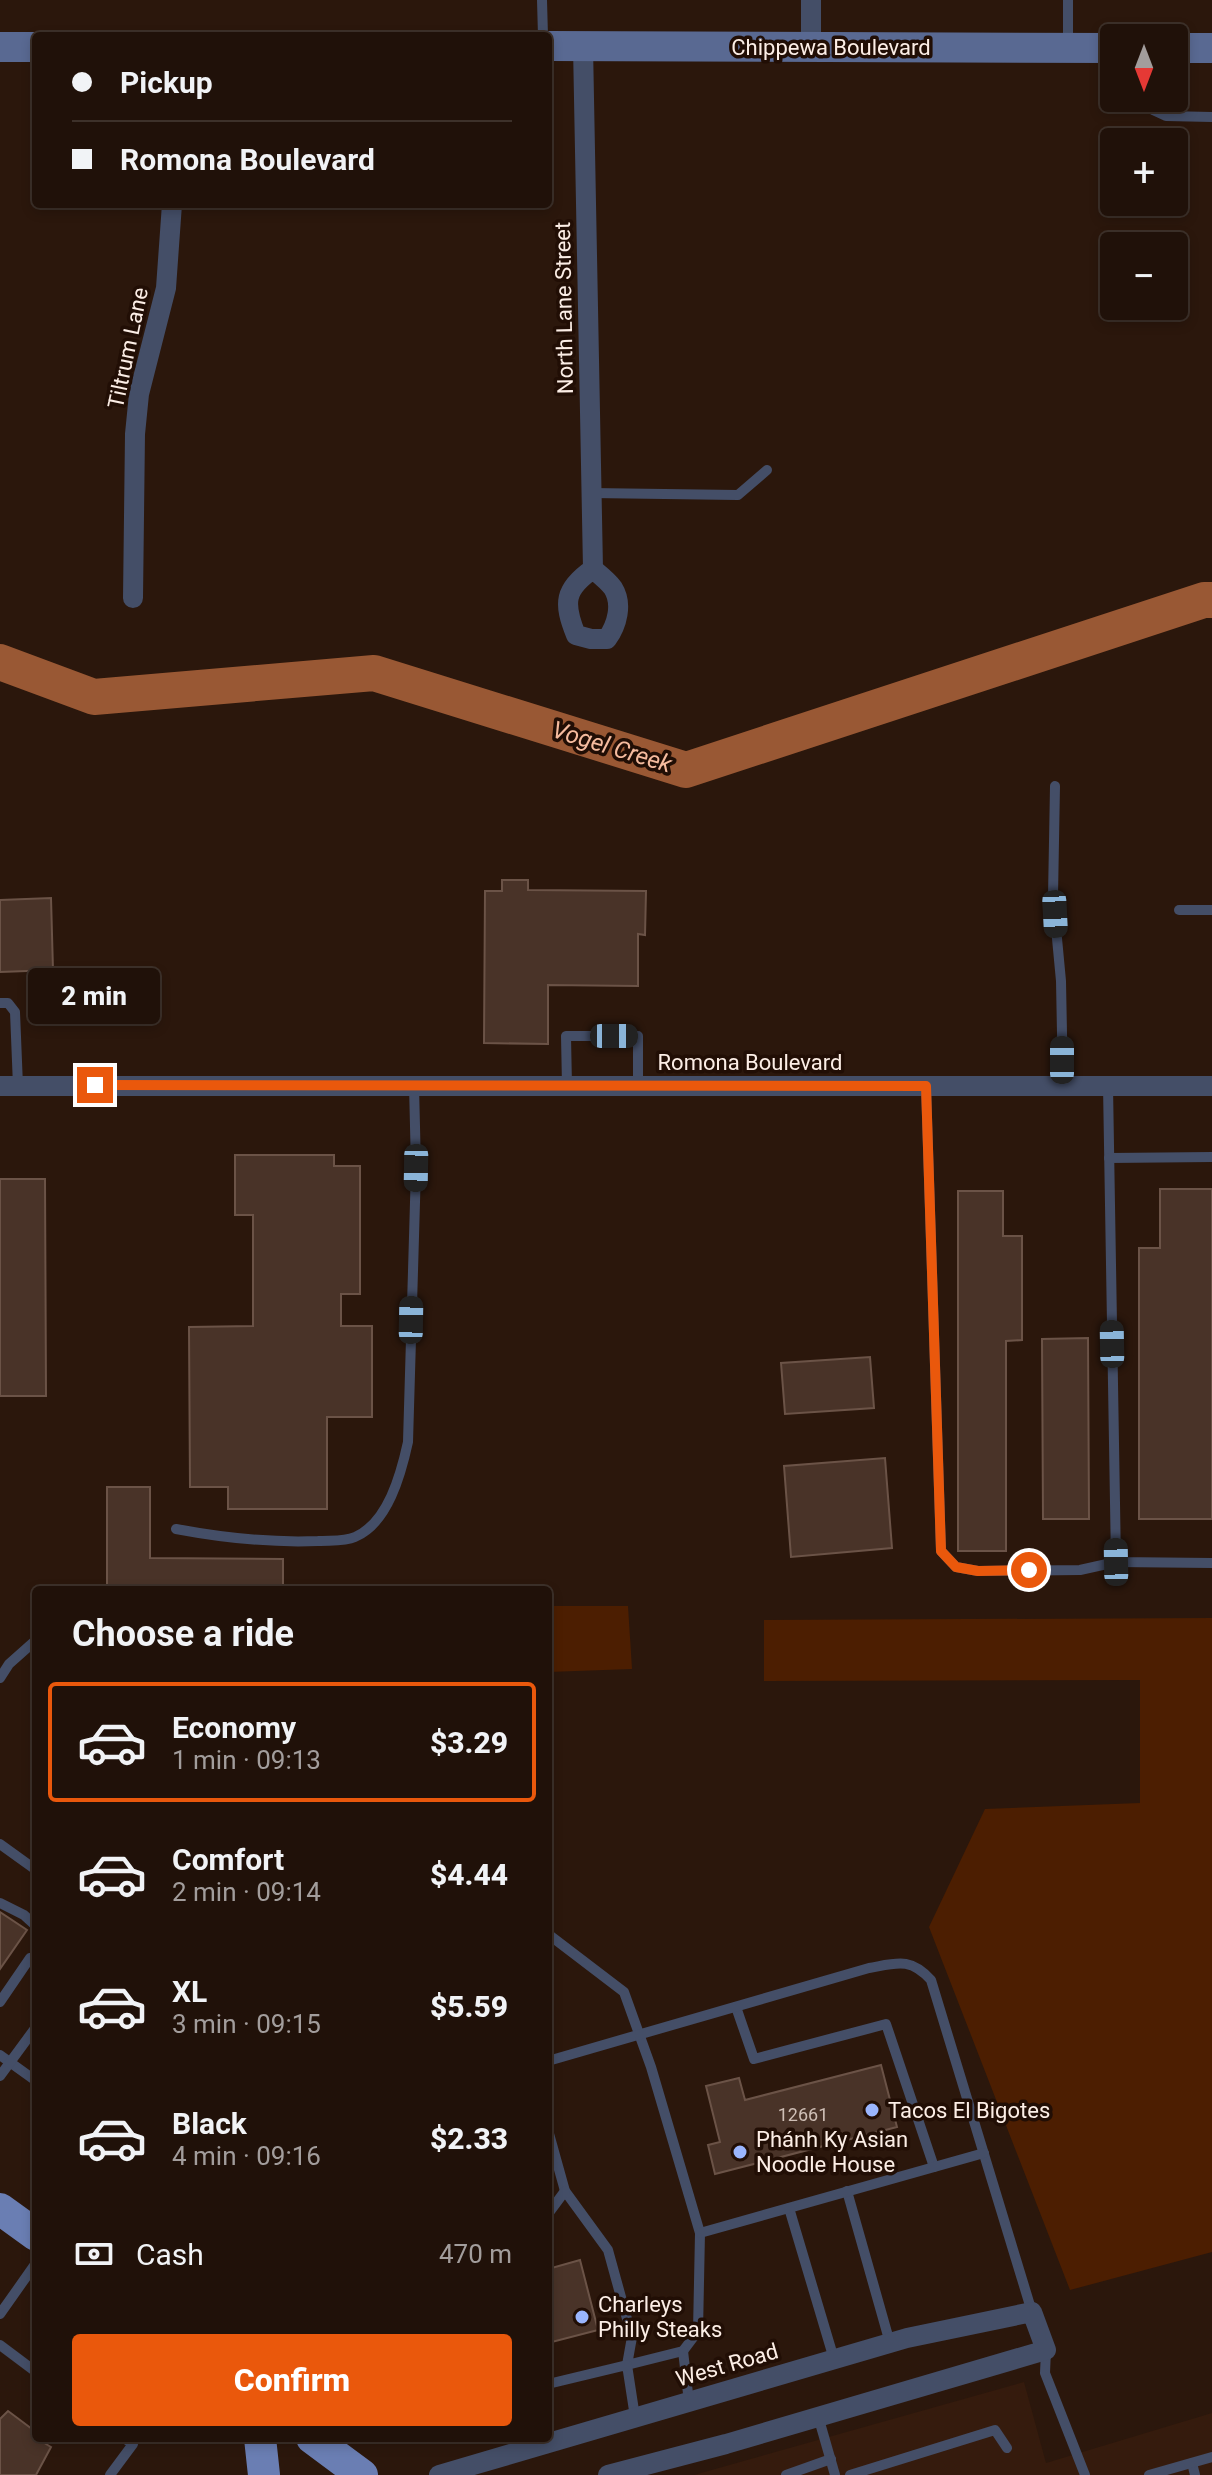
<!DOCTYPE html>
<meta charset="utf-8">
<style>
:root{--surface:#201109;--page:#281a12;--text:#f1f3f6;--muted:#a29d9c;--line:#3d312a;--accent:#ea580c}
body{margin:0;font-family:Roboto,sans-serif;background:var(--page);color:var(--text);height:100vh;display:flex;flex-direction:column;font-size:30px;white-space:nowrap}
*{box-sizing:border-box;margin:0}
p{font-size:26px;color:var(--muted)}
.icon{flex:none;width:44px;height:44px;fill:none;stroke:currentColor;stroke-width:2;stroke-linecap:round;stroke-linejoin:round}
.map{position:relative;flex:1;overflow:hidden}
.details{position:absolute;left:32px;top:1586px;width:520px;height:856px;display:flex;flex-direction:column;background:var(--surface);border-radius:8px;box-shadow:0 4px 12px #0003,0 0 0 2px var(--line)}
.details>*{flex:none}
.guide{position:absolute;left:32px;top:32px;width:520px;height:176px;border-radius:8px;box-shadow:0 4px 12px #0003,0 0 0 2px var(--line);display:grid;align-content:center;height:176px;padding:0 40px;background:var(--surface)}
.needle{width:52px;rotate:180deg}
.buttons{position:absolute;left:1100px;top:24px;display:grid;gap:16px}
.buttons a{display:grid;place-items:center;width:88px;height:88px;border-radius:8px;background:var(--surface);box-shadow:0 4px 12px #0003,0 0 0 2px var(--line);font-size:40px}
.end{position:absolute;width:36px;height:36px;margin:-18px;border:10px solid #ea580c;background:#fff;box-shadow:0 0 0 4px #fff}
.from{border-radius:50%}
.bubble{position:absolute;height:56px;border-radius:8px;background:var(--surface);box-shadow:0 4px 12px #0003,0 0 0 2px var(--line);font-size:26px;font-weight:800;line-height:56px;text-align:center}
.car{position:absolute;width:24px;height:48px;margin:-24px -12px;border-radius:10px;box-shadow:0 0 6px 2px #0007;background:linear-gradient(#222 24%,#8ab4d8 0 40%,#222 0 76%,#8ab4d8 0 86%,#222 0)}
.guide b{display:flex;align-items:center;gap:28px;height:76px;font-size:30px}
.guide b+b{border-top:2px solid var(--line)}
.guide i{width:20px;height:20px;background:var(--text)}
ul{padding:0;list-style:none}
li{display:flex;align-items:center;gap:24px;height:120px;margin:0 16px 12px;padding:0 24px;border:4px solid transparent;border-radius:8px}
li div{flex:1}
li b{display:block;font-size:30px}
li em{font-style:normal;font-weight:800}
li.current{border-color:var(--accent)}
li>.icon{width:72px;height:72px;stroke-width:1.5}
h2{padding:0 40px;font-size:36px;line-height:96px}
.pay{display:flex;align-items:center;gap:20px;height:88px;padding:0 40px;font-size:30px}
.pay p{margin-inline-start:auto}
.action{display:flex;gap:16px;margin-top:auto;padding:16px 40px}
.action a{flex:1;height:92px;border-radius:8px;background:var(--accent);color:#fff;font-size:32px;font-weight:800;line-height:92px;text-align:center}
.map>svg:first-child{display:block}
</style>
<div class="map">
<svg width="1212" height="2475" viewBox="0 0 1212 2475">
<rect width="100%" height="100%" fill="#2b170c"/>
<polygon fill="#351b0d" points="1024,2382 1046,2463 1212,2413 1212,2475 694,2475"/>
<g fill="#4c1e01">
<polygon points="548,1606 628,1606 632,1669 548,1672"/>
<polygon points="1212,1618 1212,2252 1070,2290 929,1927 985,1809 1140,1803 1140,1680 764,1681 764,1620"/>
</g>
<g fill="none" stroke-linecap="round" stroke-linejoin="round">
<polyline stroke="#995834" stroke-width="36" points="0,662 94,697 374,673 686,770 1204,600 1212,600"/>
</g>
<g fill="#493328" stroke="#6b5347" stroke-width="2">
<polygon points="502,880 528,880 528,890 646,891 645,935 638,934 638,986 548,985 548,1044 484,1043 485,891 502,891"/>
<polygon points="51,898 53,970 0,972 0,900"/>
<polygon points="235,1155 334,1155 334,1166 360,1166 360,1294 341,1294 341,1326 372,1326 372,1417 327,1417 327,1509 228,1509 228,1487 190,1487 189,1327 253,1326 253,1215 235,1215"/>
<polygon points="0,1179 45,1179 46,1396 0,1396"/>
<polygon points="1160,1189 1212,1189 1212,1519 1139,1519 1139,1248 1160,1248"/>
<polygon points="958,1191 1003,1191 1003,1236 1022,1236 1022,1340 1006,1341 1006,1551 958,1551"/>
<polygon points="1088,1338 1089,1519 1043,1519 1042,1339"/>
<polygon points="870,1357 874,1408 785,1414 781,1363"/>
<polygon points="885,1458 892,1548 791,1557 784,1466"/>
<polygon points="107,1487 150,1487 150,1558 283,1559 283,1590 107,1590"/>
<polygon points="0,1912 27,1930 0,1969"/>
<polygon points="881,2065 897,2127 715,2174 708,2145 720,2142 706,2086 739,2078 745,2100"/>
<polygon points="580,2260 598,2330 548,2343 548,2269"/>
<polygon points="8,2411 36,2432 36,2438 51,2447 36,2475 0,2475 0,2419"/>
</g>
<g fill="none" stroke-linecap="round" stroke-linejoin="round">
<g stroke="#444e67" stroke-width="10">
<polyline points="542,0 543,36"/>
<polyline points="1068,0 1068,46"/>
<polyline points="1148,98 1153,110 1166,116 1212,117"/>
<polyline points="591,493 738,495 767,470"/>
<polyline points="1055,786 1053,896 1061,981 1063,1086"/>
<polyline points="1179,910 1212,910"/>
<polyline points="0,1003 8,1003 15,1012 18,1086"/>
<polyline points="567,1086 566,1036 638,1036 638,1086"/>
<polyline points="926,1086 941,1551 956,1567 978,1571 1080,1570 1116,1562"/>
<polyline points="1108,1086 1116,1562 1212,1563"/>
<polyline points="1109,1158 1212,1157"/>
<path d="M 176,1529 C 224,1538 270,1543 318,1541 C 330,1540 344,1542 355,1537 C 388,1523 401,1474 408,1442 L 416,1168 L 414,1085"/>
<polyline points="0,1678 9,1664 36,1640"/>
<polyline points="0,1844 36,1870"/>
<polyline points="0,1903 24,1915 36,1926"/>
<polyline points="548,1934 624,1992 651,2067 700,2233 698,2331 683,2351 627,2365 632,2337 608,2250 565,2191 548,2130"/>
<polyline points="0,2002 30,1958 36,1962"/>
<polyline points="736,2007 754,2059 886,2024 934,2167"/>
<polyline points="0,2055 36,2081"/>
<path d="M 548,2061 L 869,1968 C 897,1963 910,1957 931,1980 L 1032,2312"/>
<polyline points="0,2076 36,2027"/>
<polyline points="847,2191 890,2343"/>
<polyline points="789,2208 834,2359"/>
<polyline points="548,2214 565,2191"/>
<polyline points="700,2233 984,2153"/>
<polyline points="0,2314 36,2263"/>
<polyline points="0,2345 36,2372"/>
<polyline points="1046,2350 1045,2373 1085,2475"/>
<polyline points="683,2351 689,2402"/>
<polyline points="548,2384 627,2365 635,2417"/>
<polyline points="818,2416 835,2475"/>
<polyline points="1192,2463 1195,2475"/>
<polyline points="110,2475 133,2444 124,2438"/>
<polyline points="786,2475 831,2459"/>
<polyline points="850,2475 995,2430 1007,2448"/>
<polyline points="1149,2475 1212,2457"/>
</g>
<g stroke="#444e67" stroke-width="20">
<polyline points="811,0 811,48"/>
<path d="M 583,46 L 593,569 C 599,574 608,581 613,588 C 623,604 617,625 607,639 L 591,639 L 576,635 C 563,603 564,589 593,569"/>
<polyline points="133,598 135,434 139,394 166,288 172,204"/>
<polyline points="0,1086 1212,1086"/>
<polyline points="439,2475 907,2338 1032,2312 1046,2350 726,2444 608,2475"/>
</g>
<g stroke="#596992" stroke-width="30">
<polyline points="548,46 1114,48"/>
<polyline points="0,47 36,47"/>
<polyline points="1174,48 1212,48"/>
</g>
<g stroke="#6a7eb3" stroke-width="32">
<polyline points="0,2209 36,2235"/>
<polyline points="260,2438 264,2475"/>
<polyline points="312,2438 362,2475"/>
</g>
</g>
<g fill="none" stroke-linecap="round" stroke-linejoin="round">
<polyline stroke="#ea580c" stroke-width="10" points="95,1085 926,1086 941,1551 956,1567 978,1571 1029,1570"/>
</g>
<g fill="#9ab5fd" stroke="#210e05" stroke-width="3">
<circle cx="872" cy="2110" r="8"/>
<circle cx="740" cy="2152" r="8"/>
<circle cx="582" cy="2317" r="8"/>
</g>
<g text-anchor="middle" dominant-baseline="central" stroke-width="7" stroke-linejoin="round" paint-order="stroke">
<g font-size="18" fill="#cfbfb6">
<text x="803" y="2114">12661</text>
</g>
<g font-size="22" fill="#fceee6" stroke="#210e05">
<text x="831" y="47">Chippewa Boulevard</text>
<text transform="translate(564 308) rotate(-91)">North Lane Street</text>
<text transform="translate(128 348) rotate(-78)">Tiltrum Lane</text>
<text x="750" y="1062">Romona Boulevard</text>
<text transform="translate(727 2365) rotate(-16)">West Road</text>
</g>
<g font-size="22" fill="#fceee6" stroke="#210e05" text-anchor="start">
<text x="888" y="2110">Tacos El Bigotes</text>
<text x="756" y="2139">Phánh Ky Asian<tspan x="756" dy="25">Noodle House</tspan></text>
<text x="598" y="2304">Charleys<tspan x="598" dy="25">Philly Steaks</tspan></text>
</g>
<g font-size="24" font-style="italic" fill="#f5bb9e" stroke="#210e05">
<text transform="translate(612 747) rotate(17)">Vogel Creek</text>
</g>
</g>
</svg>
<div class="buttons">
<a><svg class="needle" viewBox="-14 -14 28 28"><path d="M0-13l5 13h-10z" fill="#e53935"/><path d="M0 13l5-13h-10z" fill="#a29d9c"/></svg></a>
<a>+</a>
<a>−</a>
</div>
<i class="end from" style="left:1029px;top:1570px"></i>
<i class="end" style="left:95px;top:1085px"></i>
<div class="bubble" style="left:28px;top:968px;width:132px">2 min</div>
<i class="car" style="left:1055px;top:914px;rotate:177deg"></i>
<i class="car" style="left:614px;top:1036px;rotate:90deg"></i>
<i class="car" style="left:1062px;top:1060px;rotate:0deg"></i>
<i class="car" style="left:416px;top:1168px;rotate:181deg"></i>
<i class="car" style="left:411px;top:1320px;rotate:1deg"></i>
<i class="car" style="left:1112px;top:1344px;rotate:359deg"></i>
<i class="car" style="left:1116px;top:1562px;rotate:359deg"></i>
<div class="guide">
<b><i class="from"></i>Pickup</b>
<b><i></i>Romona Boulevard</b>
</div>
<section class="details">
<h2>Choose a ride</h2>
<ul>
<li class="current"><svg class="icon" aria-label="car" viewBox="0 0 24 24"><path d="M5 17H2v-5l4-1 3-4h7l3 4 3 1v5h-3M9 17h6M6 11h13"/><circle cx="7" cy="17" r="2"/><circle cx="17" cy="17" r="2"/></svg><div><b>Economy</b><p>1 min · 09:13</p></div><em>$3.29</em></li>
<li><svg class="icon" aria-label="car" viewBox="0 0 24 24"><path d="M5 17H2v-5l4-1 3-4h7l3 4 3 1v5h-3M9 17h6M6 11h13"/><circle cx="7" cy="17" r="2"/><circle cx="17" cy="17" r="2"/></svg><div><b>Comfort</b><p>2 min · 09:14</p></div><em>$4.44</em></li>
<li><svg class="icon" aria-label="car" viewBox="0 0 24 24"><path d="M5 17H2v-5l4-1 3-4h7l3 4 3 1v5h-3M9 17h6M6 11h13"/><circle cx="7" cy="17" r="2"/><circle cx="17" cy="17" r="2"/></svg><div><b>XL</b><p>3 min · 09:15</p></div><em>$5.59</em></li>
<li><svg class="icon" aria-label="car" viewBox="0 0 24 24"><path d="M5 17H2v-5l4-1 3-4h7l3 4 3 1v5h-3M9 17h6M6 11h13"/><circle cx="7" cy="17" r="2"/><circle cx="17" cy="17" r="2"/></svg><div><b>Black</b><p>4 min · 09:16</p></div><em>$2.33</em></li>
</ul>
<div class="pay"><svg class="icon" aria-label="cash" viewBox="0 0 24 24"><path d="M3 7h18v10H3z"/><circle cx="12" cy="12" r="2"/></svg>Cash<p>470 m</p></div>
<div class="action"><a>Confirm</a></div>
</section>
</div>
